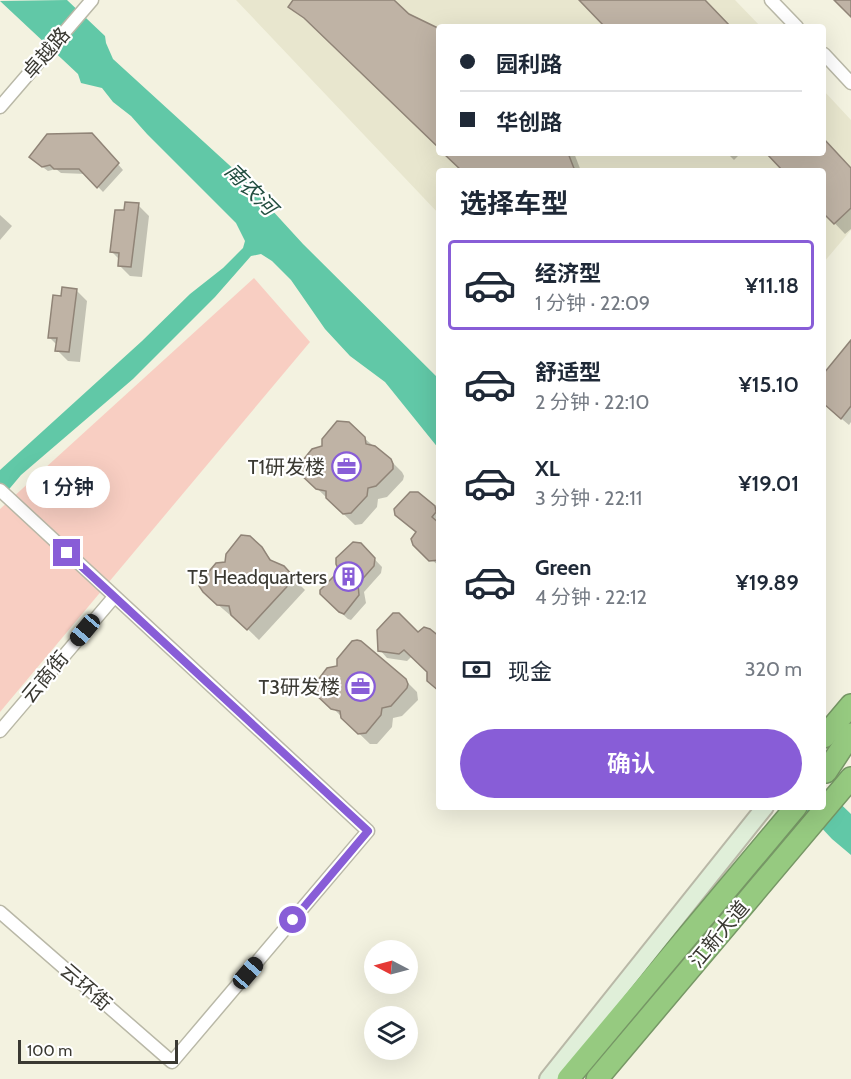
<!DOCTYPE html>
<html lang="zh">
<meta charset="utf-8">
<style>
:root{--surface:#fff;--page:#f2f2f3;--text:#1f2937;--muted:#747a83;--line:#e0e1e3;--accent:#885dd7}
body{margin:0;font-family:Cabin,"Noto Sans SC",sans-serif;background:var(--page);color:var(--text);height:100vh;display:flex;flex-direction:column;font-size:22px;white-space:nowrap}
*{box-sizing:border-box;margin:0}
p{font-size:20px;color:var(--muted)}
.icon{flex:none;width:33px;height:33px;fill:none;stroke:currentColor;stroke-width:2;stroke-linecap:round;stroke-linejoin:round}
.map{position:relative;flex:1;overflow:hidden}
.details{position:absolute;left:436px;top:168px;width:390px;height:642px;display:flex;flex-direction:column;background:var(--surface);border-radius:6px;box-shadow:0 6px 24px #0002}
.details>*{flex:none}
.banner{position:absolute;left:436px;top:24px;width:390px;height:132px;border-radius:6px;box-shadow:0 6px 24px #0002;display:grid;align-content:center;height:132px;padding:0 24px;background:var(--surface)}
.needle{width:39px;rotate:276deg}
.fabs{position:absolute;left:364px;top:940px;display:grid;gap:12px}
.fabs a{display:grid;place-items:center;width:54px;height:54px;border-radius:50%;background:var(--surface);box-shadow:0 6px 24px #0002;font-size:30px}
.scale{position:absolute;left:18px;bottom:15px;width:160px;box-sizing:border-box;padding-left:6px;border:3px solid #3a3932;border-top:0;font-size:16px;line-height:21px;white-space:nowrap;color:#3a3932;-webkit-text-stroke:4px #fff;paint-order:stroke}
.end{position:absolute;width:27px;height:27px;margin:-14px;border:8px solid #885dd7;background:#fff;box-shadow:0 0 0 3px #fff}
.from{border-radius:50%}
.bubble{position:absolute;height:42px;border-radius:21px;background:var(--surface);box-shadow:0 6px 24px #0002;font-size:20px;font-weight:600;line-height:42px;text-align:center}
.car{position:absolute;width:18px;height:36px;margin:-18px -9px;border-radius:8px;box-shadow:0 0 4px 2px #0007;background:linear-gradient(#222 24%,#8ab4d8 0 40%,#222 0 76%,#8ab4d8 0 86%,#222 0)}
.banner b{display:flex;align-items:center;gap:21px;height:57px;font-size:22px}
.banner b+b{border-top:2px solid var(--line)}
.banner i{width:15px;height:15px;background:var(--text)}
ul{padding:0;list-style:none}
li{display:flex;align-items:center;gap:18px;height:90px;margin:0 12px 9px;padding:0 12px;border:3px solid transparent;border-radius:6px}
li div{flex:1}
li b{display:block;font-size:22px}
li em{font-style:normal;font-weight:600}
li.selected{border-color:var(--accent)}
li>.icon{width:54px;height:54px;stroke-width:1.5}
h2{padding:0 24px;font-size:27px;line-height:72px}
.pay{display:flex;align-items:center;gap:15px;height:66px;padding:0 24px;font-size:22px}
.pay p{margin-inline-start:auto}
.cta{display:flex;gap:12px;margin-top:auto;padding:12px 24px}
.cta a{flex:1;height:69px;border-radius:36px;background:var(--accent);color:#fff;font-size:24px;font-weight:600;line-height:69px;text-align:center}
.map>svg:first-child{display:block}
</style>
<div class="map">
<svg width="851" height="1079" viewBox="0 0 851 1079">
<rect width="100%" height="100%" fill="#f3f2e0"/>
<polygon fill="#e8e6ce" points="236,0 735,0 761,27 440,27 440,153 824,153 824,91 851,120 851,230 824,262 824,171 440,171 439,214"/>
<polygon fill="#f8cec2" points="254,278 310,342 0,712 0,509"/>
<g fill="#61c8a7">
<polygon points="67,0 105,36 106,43 113,59 239,174 303,244 439,379 439,449 385,382 350,356 325,329 291,280 272,261 261,254 251,256 215,297 133,379 21,475 0,500 0,470 142,341 190,294 223,268 243,248 245,241 236,223 147,134 131,116 113,102 102,88 81,83 78,74 0,1"/>
<polygon points="824,788 851,814 851,855 832,839 802,807 824,807"/>
</g>
<g fill="#0003">
<polygon points="97,140 123,170 103,192 86,174 61,173 56,169 48,171 36,162"/>
<polygon points="824,141 851,170 851,229 845,234 824,212 824,171 785,171 768,153 824,153"/>
<polygon points="445,153 574,153 581,171 464,171"/>
<polygon points="727,153 741,153 734,160"/>
<polygon points="138,205 149,216 142,277 130,276 119,265 120,260 112,252 125,212"/>
<polygon points="0,215 12,226 0,240"/>
<polygon points="76,290 87,301 80,362 68,361 57,350 57,345 49,337 63,297"/>
<polygon points="851,342 851,422 849,425 824,404 824,376"/>
<polygon points="364,438 390,460 402,472 404,476 403,480 387,497 378,499 377,507 362,524 355,525 300,472"/>
<polygon points="434,507 440,513 440,567 414,544 417,533 404,522"/>
<polygon points="360,544 382,567 381,573 364,592 366,603 351,620 348,619 329,602 341,571"/>
<polygon points="261,548 275,564 283,568 305,590 259,640 234,616 230,615 216,603 226,564"/>
<polygon points="418,634 429,671 412,656 407,661 387,658 380,650"/>
<polygon points="405,680 417,692 418,700 402,716 393,718 392,727 377,744 370,744 315,691"/>
</g>
<g fill="#bfb3a5" stroke="#908477" stroke-width="1.5">
<polygon points="293,0 394,0 409,14 440,29 440,149 304,18 288,7"/>
<polygon points="579,0 705,0 731,27 605,27"/>
<polygon points="834,0 851,0 851,17"/>
<polygon points="92,133 119,163 97,188 79,169 54,169 50,165 42,167 29,157 47,134"/>
<polygon points="824,139 851,168 851,208 834,224 824,214 824,171 783,171 766,153 824,153"/>
<polygon points="443,153 568,153 575,171 462,171"/>
<polygon points="125,202 139,203 131,267 118,266 119,253 110,252 115,210 124,210"/>
<polygon points="62,287 77,289 69,352 55,351 57,338 48,338 53,295 61,296"/>
<polygon points="851,340 851,406 841,419 824,404 824,373"/>
<polygon points="337,421 349,422 365,437 366,444 375,446 391,459 393,464 393,469 376,486 368,488 367,496 351,513 343,514 326,498 326,491 316,489 298,472 299,465 312,449 322,446 322,439"/>
<polygon points="410,492 418,492 435,506 436,512 432,517 440,524 440,560 429,561 413,545 411,539 416,532 395,515 394,509"/>
<polygon points="241,535 250,536 262,547 270,560 284,566 295,578 247,630 231,615 229,606 217,605 203,592 199,586 201,581 216,563 225,562 226,554"/>
<polygon points="353,542 361,543 375,558 374,566 358,584 359,595 344,614 339,612 320,594 320,590 339,571 336,564 336,558"/>
<polygon points="393,613 399,613 418,632 424,627 430,629 440,637 440,692 427,681 427,672 404,650 399,654 378,651 377,630"/>
<polygon points="357,640 361,641 406,679 408,684 407,688 391,706 382,708 381,715 366,733 358,734 341,718 340,711 331,709 313,692 314,685 327,668 337,666 337,659 352,641"/>
</g>
<g fill="none" stroke-linecap="round" stroke-linejoin="round">
<defs>
<g id="street">
<polyline points="771,0 797,27"/>
<polyline points="824,54 851,83"/>
<polyline points="0,107 92,0"/>
<polyline points="0,490 368,831 172,1062 0,912"/>
<polyline points="0,731 114,597"/>
</g>
<polyline id="secondary" points="548,1079 765,807"/>
<g id="highway">
<polyline points="824,737 851,705"/>
<polyline points="826,772 851,734"/>
<polyline points="568,1079 796,807"/>
<polyline points="597,1079 851,778"/>
</g>
</defs>
<use href="#street" stroke="#b9b8a7" stroke-width="15"/>
<use href="#secondary" stroke="#b9b8a7" stroke-width="20"/>
<use href="#highway" stroke="#769765" stroke-width="24"/>
<use href="#street" stroke="#fff" stroke-width="12"/>
<use href="#secondary" stroke="#e0efd9" stroke-width="16"/>
<use href="#highway" stroke="#96ca80" stroke-width="21"/>
</g>
<g fill="none" stroke-linecap="round" stroke-linejoin="round">
<polyline stroke="#885dd7" stroke-width="8" points="67,553 368,831 293,920"/>
</g>
<defs>
<symbol id="office-ring" viewBox="-11 -11 22 22"><circle r="9.5" fill="#fff" stroke="#885dd7" stroke-width="1.5"/><path d="M-6-3h4V-5.5h4V-3h4V5H-6ZM-1-4.5V-3h2v-1.5ZM-6 0V1H6V0Z" fill="#885dd7"/></symbol>
<symbol id="building-ring" viewBox="-11 -11 22 22"><circle r="9.5" fill="#fff" stroke="#885dd7" stroke-width="1.5"/><path d="M-4-6H4V6H1V3H-1V6H-4ZM-2.5-4.3h1.7v1.8h-1.7ZM.8-4.3h1.7v1.8H.8ZM-2.5-1h1.7V.8h-1.7ZM.8-1h1.7V.8H.8Z" fill="#885dd7"/></symbol>
</defs>
<g fill-rule="evenodd">
<use href="#office-ring" x="330" y="450" width="33" height="33"/>
<use href="#building-ring" x="332" y="560" width="33" height="33"/>
<use href="#office-ring" x="344" y="670" width="33" height="33"/>
</g>
<g text-anchor="middle" dominant-baseline="central" stroke-width="4.5" stroke-linejoin="round" paint-order="stroke">
<g font-size="20" fill="#3a3932" stroke="#fff">
<text transform="translate(46 53) rotate(-49)">卓越路</text>
<text transform="translate(45 677) rotate(-50)">云商街</text>
<text transform="translate(719 934) rotate(-50)">江新大道</text>
<text transform="translate(86 987) rotate(41)">云环街</text>
</g>
<g font-size="20" fill="#3a3932" stroke="#fff" text-anchor="end">
<text x="325" y="467">T1研发楼</text>
<text x="327" y="577">T5 Headquarters</text>
<text x="340" y="687">T3研发楼</text>
</g>
<g font-size="21" font-style="italic" fill="#214d3f" stroke="#fff">
<text transform="translate(251 189) rotate(45)">南农河</text>
</g>
</g>
</svg>
<div class="fabs">
<a><svg class="needle" viewBox="-14 -14 28 28"><path d="M0-13l5 13h-10z" fill="#e53935"/><path d="M0 13l5-13h-10z" fill="#747a83"/></svg></a>
<a><svg class="icon" aria-label="layers" viewBox="0 0 24 24"><path d="M12 4l9 5-9 5-9-5zM3 14l9 5 9-5"/></svg></a>
</div>
<div class="scale">100 m</div>
<i class="end from" style="left:293px;top:920px"></i>
<i class="end" style="left:67px;top:553px"></i>
<div class="bubble" style="left:26px;top:466px;width:84px">1 分钟</div>
<i class="car" style="left:85px;top:630px;rotate:220deg"></i>
<i class="car" style="left:248px;top:973px;rotate:41deg"></i>
<div class="banner">
<b><i class="from"></i>园利路</b>
<b><i></i>华创路</b>
</div>
<section class="details">
<h2>选择车型</h2>
<ul>
<li class="selected"><svg class="icon" aria-label="car" viewBox="0 0 24 24"><path d="M5 17H2v-5l4-1 3-4h7l3 4 3 1v5h-3M9 17h6M6 11h13"/><circle cx="7" cy="17" r="2"/><circle cx="17" cy="17" r="2"/></svg><div><b>经济型</b><p>1 分钟 · 22:09</p></div><em>¥11.18</em></li>
<li><svg class="icon" aria-label="car" viewBox="0 0 24 24"><path d="M5 17H2v-5l4-1 3-4h7l3 4 3 1v5h-3M9 17h6M6 11h13"/><circle cx="7" cy="17" r="2"/><circle cx="17" cy="17" r="2"/></svg><div><b>舒适型</b><p>2 分钟 · 22:10</p></div><em>¥15.10</em></li>
<li><svg class="icon" aria-label="car" viewBox="0 0 24 24"><path d="M5 17H2v-5l4-1 3-4h7l3 4 3 1v5h-3M9 17h6M6 11h13"/><circle cx="7" cy="17" r="2"/><circle cx="17" cy="17" r="2"/></svg><div><b>XL</b><p>3 分钟 · 22:11</p></div><em>¥19.01</em></li>
<li><svg class="icon" aria-label="car" viewBox="0 0 24 24"><path d="M5 17H2v-5l4-1 3-4h7l3 4 3 1v5h-3M9 17h6M6 11h13"/><circle cx="7" cy="17" r="2"/><circle cx="17" cy="17" r="2"/></svg><div><b>Green</b><p>4 分钟 · 22:12</p></div><em>¥19.89</em></li>
</ul>
<div class="pay"><svg class="icon" aria-label="cash" viewBox="0 0 24 24"><path d="M3 7h18v10H3z"/><circle cx="12" cy="12" r="2"/></svg>现金<p>320 m</p></div>
<div class="cta"><a>确认</a></div>
</section>
</div>
